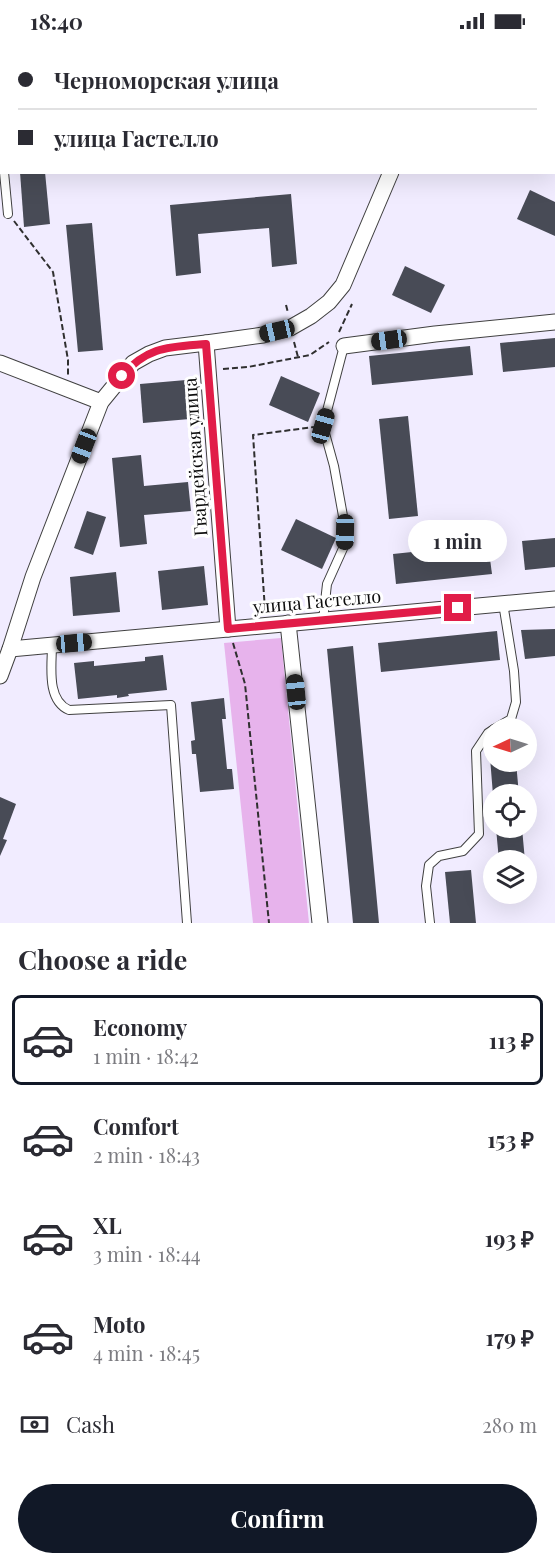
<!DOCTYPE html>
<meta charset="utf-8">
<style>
:root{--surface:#fff;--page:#f2f2f3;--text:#2b2b33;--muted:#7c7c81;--line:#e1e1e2;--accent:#111827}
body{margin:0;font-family:"Playfair Display",serif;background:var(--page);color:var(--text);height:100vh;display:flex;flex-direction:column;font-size:22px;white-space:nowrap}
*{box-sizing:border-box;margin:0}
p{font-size:20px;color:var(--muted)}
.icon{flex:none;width:33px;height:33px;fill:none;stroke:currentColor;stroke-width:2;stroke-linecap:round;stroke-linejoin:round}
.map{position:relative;height:881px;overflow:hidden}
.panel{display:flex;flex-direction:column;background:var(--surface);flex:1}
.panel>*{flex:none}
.hud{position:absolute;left:0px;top:0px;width:555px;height:132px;box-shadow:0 6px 24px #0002;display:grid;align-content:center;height:132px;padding:0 18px;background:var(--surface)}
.needle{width:39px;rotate:266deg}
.buttons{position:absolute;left:483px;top:676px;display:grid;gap:12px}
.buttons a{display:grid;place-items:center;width:54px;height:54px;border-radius:50%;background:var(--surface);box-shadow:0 6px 24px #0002;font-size:30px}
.end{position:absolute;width:27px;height:27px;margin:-14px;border:8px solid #e11d48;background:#fff;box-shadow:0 0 0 3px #fff}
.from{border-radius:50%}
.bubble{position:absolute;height:42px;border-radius:21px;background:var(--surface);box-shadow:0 6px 24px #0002;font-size:20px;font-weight:700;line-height:42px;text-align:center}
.car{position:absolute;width:18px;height:36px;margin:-18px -9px;border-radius:8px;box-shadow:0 0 4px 2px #0007;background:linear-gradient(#222 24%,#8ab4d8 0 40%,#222 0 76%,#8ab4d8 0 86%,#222 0)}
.hud b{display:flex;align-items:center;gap:21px;height:57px;font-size:22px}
.hud b+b{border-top:2px solid var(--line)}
.hud i{width:15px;height:15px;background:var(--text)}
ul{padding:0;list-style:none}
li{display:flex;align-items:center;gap:18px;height:90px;margin:0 12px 9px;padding:0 6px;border:3px solid transparent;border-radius:9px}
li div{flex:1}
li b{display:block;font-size:22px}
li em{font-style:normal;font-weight:700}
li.current{border-color:var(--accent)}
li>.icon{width:54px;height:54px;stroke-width:1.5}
h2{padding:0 18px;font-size:27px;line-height:72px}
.pay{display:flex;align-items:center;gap:15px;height:66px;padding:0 18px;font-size:22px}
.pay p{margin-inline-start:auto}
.primary-button{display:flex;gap:12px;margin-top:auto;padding:12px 18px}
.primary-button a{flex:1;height:69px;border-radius:36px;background:var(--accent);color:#fff;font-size:24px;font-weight:700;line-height:69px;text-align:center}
.status{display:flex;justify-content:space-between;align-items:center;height:42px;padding:0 30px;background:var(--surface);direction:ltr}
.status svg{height:16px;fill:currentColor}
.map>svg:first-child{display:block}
</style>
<div class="status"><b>18:40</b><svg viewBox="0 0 49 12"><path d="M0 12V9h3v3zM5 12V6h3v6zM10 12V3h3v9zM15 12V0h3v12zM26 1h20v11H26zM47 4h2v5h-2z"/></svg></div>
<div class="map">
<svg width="555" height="881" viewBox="0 0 555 881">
<rect width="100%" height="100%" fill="#f1ecff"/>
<polygon fill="#e7b3ec" points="281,596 309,881 253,881 224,601"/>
<g fill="#484b56">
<polygon points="20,130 45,130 50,182 24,185"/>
<polygon points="530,148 555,160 555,194 517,177"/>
<polygon points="291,152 297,222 272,225 269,186 198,192 201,231 176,234 170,163"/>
<polygon points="92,181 103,308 78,310 66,183"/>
<polygon points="405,224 445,243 431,271 392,253"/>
<polygon points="555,296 555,325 503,330 500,301"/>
<polygon points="470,304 473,333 372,343 369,314"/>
<polygon points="281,334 320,351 308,380 269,363"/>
<polygon points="186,338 190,377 143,381 140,342"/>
<polygon points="408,374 418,474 389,477 379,377"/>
<polygon points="141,413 144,444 188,440 191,469 144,473 147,502 120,505 112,416"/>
<polygon points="87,469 106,475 93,513 74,506"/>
<polygon points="296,477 336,496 322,527 281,508"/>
<polygon points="555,496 555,525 525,528 522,499"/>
<polygon points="488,502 492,532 396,542 393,512"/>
<polygon points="204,524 208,563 162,568 158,529"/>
<polygon points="116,530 120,570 73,574 70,535"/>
<polygon points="555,587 555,614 525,617 521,588"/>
<polygon points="497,589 500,618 381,630 378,601"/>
<polygon points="353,604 379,881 353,881 327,607"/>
<polygon points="163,613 167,648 128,652 129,654 117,656 117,653 78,657 74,621 94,619 94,624 145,619 145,615"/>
<polygon points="224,656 226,677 222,677 227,727 232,727 234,747 200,750 196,712 192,712 191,699 195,698 191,660"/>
<polygon points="494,702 494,720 516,720 519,753 493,753 489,703"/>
<polygon points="0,755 16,762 3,797 7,798 0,814"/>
<polygon points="496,786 522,786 525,819 499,819"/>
<polygon points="471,828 476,881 450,881 445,830"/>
</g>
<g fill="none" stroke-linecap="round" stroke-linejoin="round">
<defs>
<g id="service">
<polyline points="31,0 31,2"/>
<polyline points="0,96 2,110"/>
<polyline points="4,130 8,172"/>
<polyline points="323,578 327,542 345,502 343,474 334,424 323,384 344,304"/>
<path d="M 52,603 C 52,623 46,658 69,668 L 171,663 L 187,881"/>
<polyline points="494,687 511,677 516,660 514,629 503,561"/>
<polyline points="430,881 426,844 429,823 439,814 463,809 479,792 476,709 488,691 494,687"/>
</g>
<g id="minor">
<polyline points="446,2 446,0"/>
<polyline points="206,301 228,587"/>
<polyline points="344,304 435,292 555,280"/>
<polyline points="0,321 101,360"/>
<polyline points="288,581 320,881"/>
<polyline points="10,607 555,557"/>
<polyline points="0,634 10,607 33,535 101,360 133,321 149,312 165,306 206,301 263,293 290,286 311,274 329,260 343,243 391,130"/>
</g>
</defs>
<use href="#service" stroke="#404040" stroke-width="10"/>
<use href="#minor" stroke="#404040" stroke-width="17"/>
<g stroke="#2f2f2f" stroke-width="2" stroke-dasharray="6 3" stroke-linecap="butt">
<polyline points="14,179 53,230 68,318 68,333"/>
<polyline points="286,263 288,271"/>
<polyline points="339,290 352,262"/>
<polyline points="294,300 298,315"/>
<polyline points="223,327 248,325 310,313 329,300"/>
<polyline points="265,568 253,393 314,385"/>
<polyline points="233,601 245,642 269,881"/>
</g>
<use href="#service" stroke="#fff" stroke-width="8"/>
<use href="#minor" stroke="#fff" stroke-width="15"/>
</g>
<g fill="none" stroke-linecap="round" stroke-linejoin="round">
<path stroke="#e11d48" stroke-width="8" d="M 122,334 C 147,304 170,305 206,302 L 228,587 L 458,566"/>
</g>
<g text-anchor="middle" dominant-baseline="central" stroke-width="6" stroke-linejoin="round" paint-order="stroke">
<g font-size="18" fill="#0d0d0d" stroke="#fff">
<text transform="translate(195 415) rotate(-94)">Гвардейская улица</text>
<text transform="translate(317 559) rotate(-5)">улица Гастелло</text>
</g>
</g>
</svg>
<div class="buttons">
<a><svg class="needle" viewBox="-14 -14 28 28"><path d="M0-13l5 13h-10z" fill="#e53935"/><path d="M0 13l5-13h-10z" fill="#7c7c81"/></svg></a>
<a><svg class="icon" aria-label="locate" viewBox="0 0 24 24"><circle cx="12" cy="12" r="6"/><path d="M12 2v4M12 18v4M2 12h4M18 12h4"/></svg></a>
<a><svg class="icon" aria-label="layers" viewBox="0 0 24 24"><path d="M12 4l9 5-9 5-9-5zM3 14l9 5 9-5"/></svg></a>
</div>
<i class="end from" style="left:122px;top:334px"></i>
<i class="end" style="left:458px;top:566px"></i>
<div class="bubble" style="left:408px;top:478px;width:99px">1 min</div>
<i class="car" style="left:277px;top:289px;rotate:257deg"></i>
<i class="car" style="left:389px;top:298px;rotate:262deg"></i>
<i class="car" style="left:323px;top:384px;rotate:16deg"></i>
<i class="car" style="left:84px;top:404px;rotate:201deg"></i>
<i class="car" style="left:345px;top:490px;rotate:181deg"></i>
<i class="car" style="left:74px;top:601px;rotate:85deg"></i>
<i class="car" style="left:296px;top:650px;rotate:354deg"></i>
<div class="hud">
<b><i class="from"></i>Черноморская улица</b>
<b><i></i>улица Гастелло</b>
</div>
</div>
<section class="panel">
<h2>Choose a ride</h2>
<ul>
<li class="current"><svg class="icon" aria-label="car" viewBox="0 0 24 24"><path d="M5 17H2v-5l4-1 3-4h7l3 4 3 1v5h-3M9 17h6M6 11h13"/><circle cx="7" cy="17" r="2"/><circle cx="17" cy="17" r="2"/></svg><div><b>Economy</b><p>1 min · 18:42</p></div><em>113 ₽</em></li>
<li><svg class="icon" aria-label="car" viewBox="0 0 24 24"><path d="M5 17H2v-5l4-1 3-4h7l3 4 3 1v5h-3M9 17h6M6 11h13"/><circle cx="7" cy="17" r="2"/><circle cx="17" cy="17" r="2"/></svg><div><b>Comfort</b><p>2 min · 18:43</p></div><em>153 ₽</em></li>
<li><svg class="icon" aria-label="car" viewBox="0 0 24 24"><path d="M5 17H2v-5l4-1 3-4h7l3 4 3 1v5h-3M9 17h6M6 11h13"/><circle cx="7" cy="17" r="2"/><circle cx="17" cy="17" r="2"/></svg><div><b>XL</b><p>3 min · 18:44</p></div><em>193 ₽</em></li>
<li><svg class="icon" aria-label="car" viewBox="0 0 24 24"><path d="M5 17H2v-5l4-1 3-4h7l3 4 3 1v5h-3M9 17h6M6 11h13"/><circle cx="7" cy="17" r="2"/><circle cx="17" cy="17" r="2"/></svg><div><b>Moto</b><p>4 min · 18:45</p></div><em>179 ₽</em></li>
</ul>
<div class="pay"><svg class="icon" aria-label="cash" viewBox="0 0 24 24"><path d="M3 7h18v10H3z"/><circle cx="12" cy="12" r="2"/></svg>Cash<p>280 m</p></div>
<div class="primary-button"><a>Confirm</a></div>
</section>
